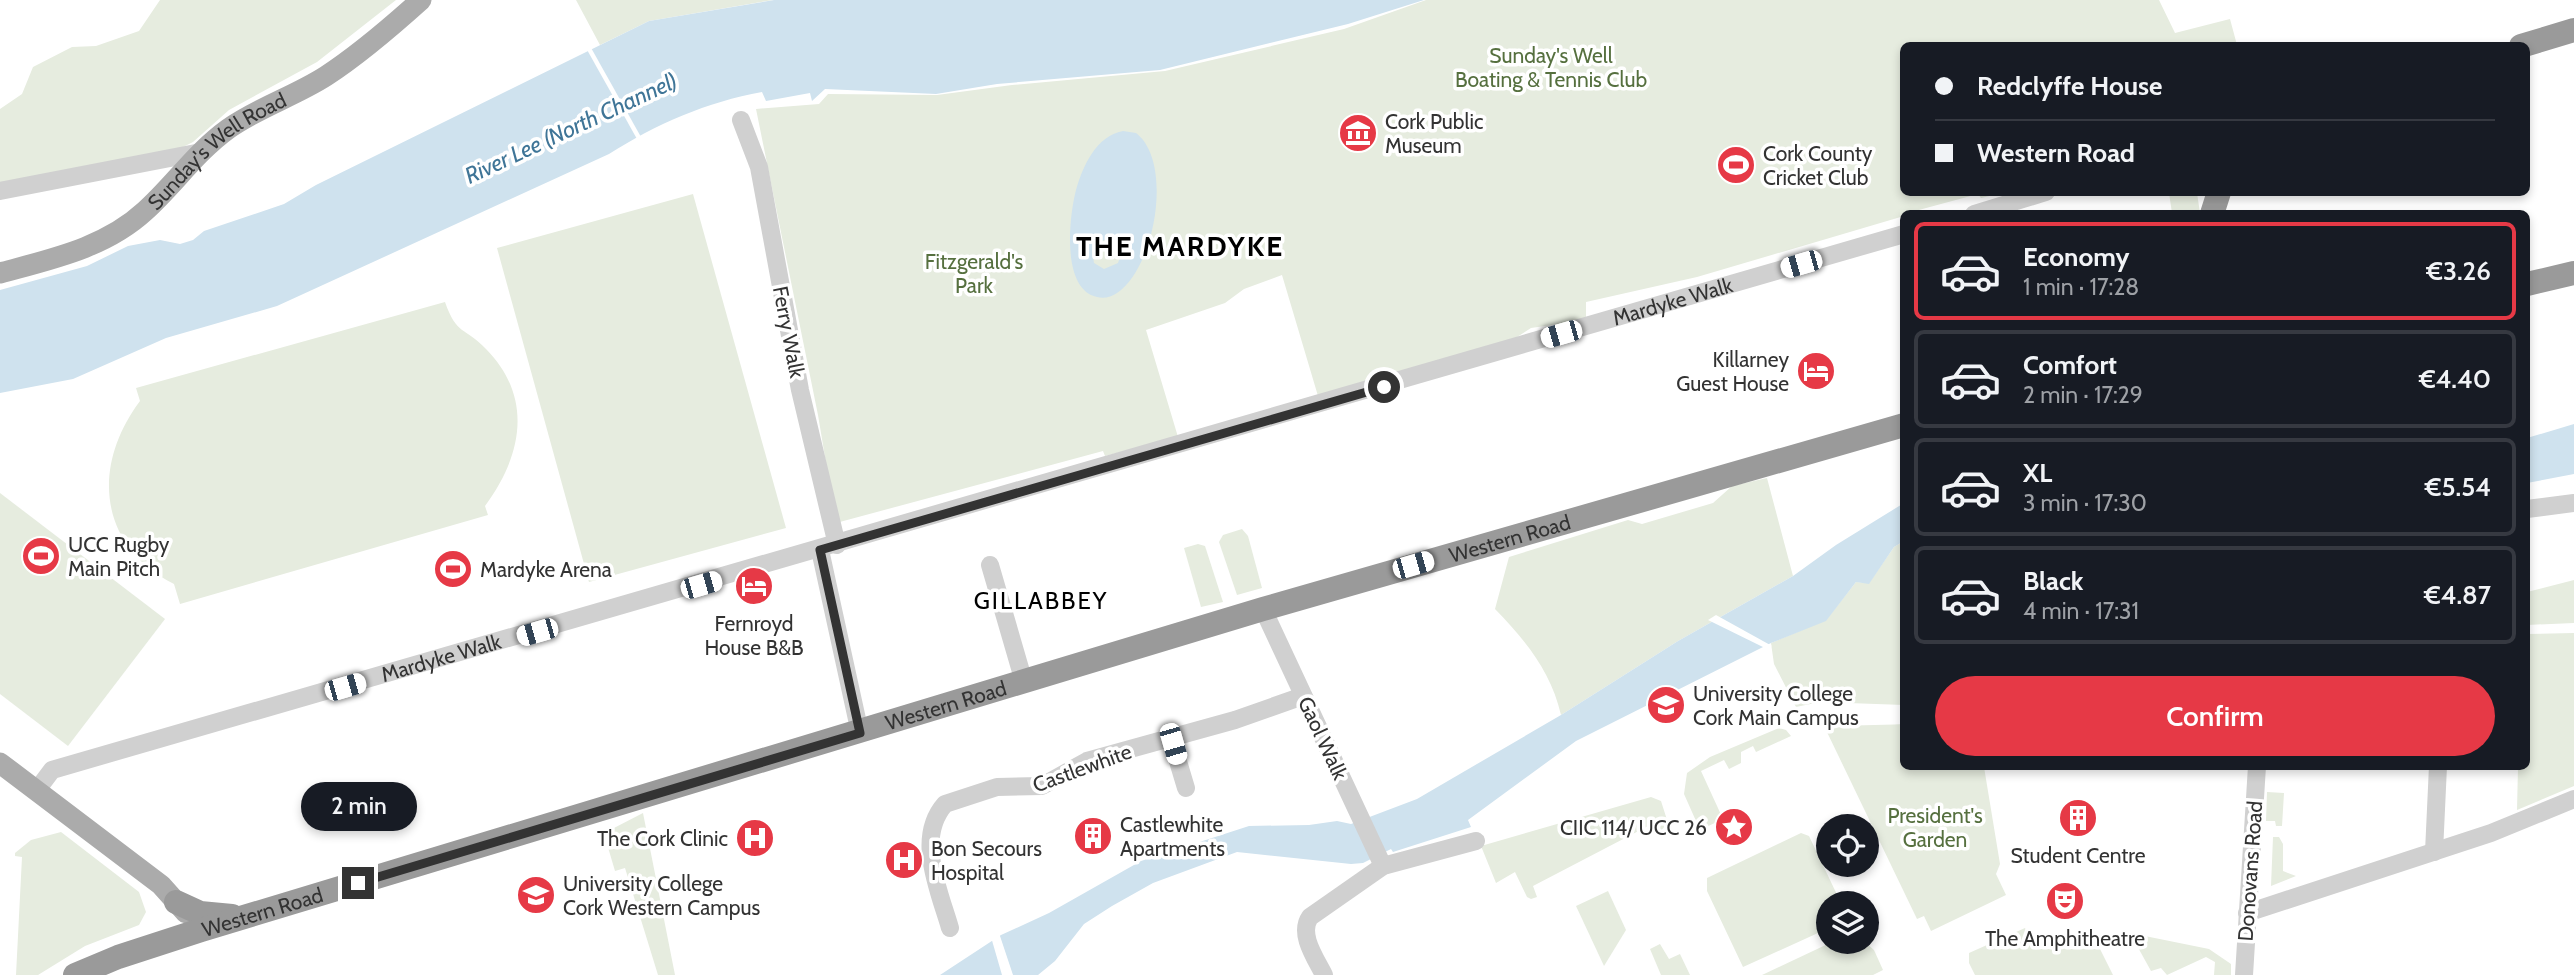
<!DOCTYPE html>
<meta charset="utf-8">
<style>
:root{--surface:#171b24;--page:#242831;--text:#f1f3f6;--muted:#9ea1a6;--line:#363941;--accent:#e63946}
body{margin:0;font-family:Cabin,sans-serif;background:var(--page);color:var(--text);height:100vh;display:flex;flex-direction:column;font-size:26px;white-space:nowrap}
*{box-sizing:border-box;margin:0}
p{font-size:23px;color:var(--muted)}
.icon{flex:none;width:38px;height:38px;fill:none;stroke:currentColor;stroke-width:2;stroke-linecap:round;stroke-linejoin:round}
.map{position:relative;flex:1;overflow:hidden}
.side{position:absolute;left:1900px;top:210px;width:630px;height:560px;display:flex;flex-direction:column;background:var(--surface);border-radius:10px;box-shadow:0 4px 10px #0003}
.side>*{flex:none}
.top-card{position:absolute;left:1900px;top:42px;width:630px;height:154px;border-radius:10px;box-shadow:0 4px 10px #0003;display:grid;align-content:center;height:154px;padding:0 35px;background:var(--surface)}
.buttons{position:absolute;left:1816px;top:814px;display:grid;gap:14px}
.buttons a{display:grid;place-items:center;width:63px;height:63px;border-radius:50%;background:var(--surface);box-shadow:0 4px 10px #0003;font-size:35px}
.end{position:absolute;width:32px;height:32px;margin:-16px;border:9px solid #333;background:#fff;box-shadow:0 0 0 4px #fff}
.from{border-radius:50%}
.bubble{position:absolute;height:49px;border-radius:24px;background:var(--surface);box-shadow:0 4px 10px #0003;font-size:23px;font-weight:600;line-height:49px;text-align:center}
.car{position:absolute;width:21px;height:42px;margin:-21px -10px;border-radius:9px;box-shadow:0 0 5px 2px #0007;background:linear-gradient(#fff 24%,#345 0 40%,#fff 0 76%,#345 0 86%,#fff 0)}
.top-card b{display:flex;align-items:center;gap:24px;height:66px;font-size:26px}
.top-card b+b{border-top:2px solid var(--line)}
.top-card i{width:18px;height:18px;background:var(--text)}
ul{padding:12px 0 0;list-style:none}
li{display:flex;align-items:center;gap:21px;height:98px;margin:0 14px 10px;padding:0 21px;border:4px solid var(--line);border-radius:10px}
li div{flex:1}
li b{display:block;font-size:26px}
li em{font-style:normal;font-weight:600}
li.selected{border-color:var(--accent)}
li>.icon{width:63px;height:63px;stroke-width:1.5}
.button{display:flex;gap:14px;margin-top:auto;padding:14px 35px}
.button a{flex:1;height:80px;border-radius:42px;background:var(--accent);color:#fff;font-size:28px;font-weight:600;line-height:80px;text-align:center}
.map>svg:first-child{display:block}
</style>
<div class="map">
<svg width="2574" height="975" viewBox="0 0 2574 975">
<rect width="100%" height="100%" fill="#fff"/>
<g fill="#e6ecdf">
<polygon points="160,0 396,0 317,62 229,110 193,142 179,149 0,183 0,109 22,94 33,67 72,47 96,46 139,31"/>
<polygon points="576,0 773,0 649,21 600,45"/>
<polygon points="1426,0 2159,0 2175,33 2230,19 2237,45 1904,46 1904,192 2002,193 1981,198 1978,194 1904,214 1904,216 1697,277 1586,302 1586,320 1531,328 1514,339 1318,396 1282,275 1244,289 1225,303 1146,330 1178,437 1105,456 1103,451 836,523 818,415 756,109 819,104 828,94 937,95 1012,85 1165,71 1344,29"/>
<polygon points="2169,193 2197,193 2200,213 2172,213"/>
<polygon points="693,194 786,528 589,582 497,248"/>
<path d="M 445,302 C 457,336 464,326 486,349 C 534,398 522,456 485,506 L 488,515 L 180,604 L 174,584 C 97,545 92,465 140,401 L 136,388 Z"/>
<path d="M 1767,478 L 1793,576 L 1678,641 L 1561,715 C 1551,671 1525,640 1495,609 L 1509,557 L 1628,520 L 1642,524 L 1713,503 L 1732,486 Z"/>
<polygon points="0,493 165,619 68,746 0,694"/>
<polygon points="1242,529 1248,536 1262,588 1237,595 1219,542 1223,535"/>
<polygon points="1904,541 1904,705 1820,702 1796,707 1774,664 1771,643 1826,620 1856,582 1869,583 1894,547"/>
<polygon points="1198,544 1205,546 1223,602 1201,607 1184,548"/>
<polygon points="2574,580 2574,623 2527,625 2527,592"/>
<polygon points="2574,633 2574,786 2517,810 2518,767 2527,766 2527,634"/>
<path d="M 1904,724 L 1904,766 L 1984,767 L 2000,864 L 1996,874 L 2006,895 L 1931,931 L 1924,916 L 1917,919 L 1826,730 C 1851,723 1878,726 1904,724 Z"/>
<polygon points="1779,728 1786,730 1791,736 1756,752 1753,746 1741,752 1741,763 1729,769 1724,760 1701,771 1723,819 1700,830 1684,794 1687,773 1710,757"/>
<polygon points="2267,792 2284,793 2282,826 2276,826 2275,821 2266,821"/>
<polygon points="1651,797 1661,801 1668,823 1658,834 1652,824 1533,886 1537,897 1531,899 1527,897 1515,872 1496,883 1481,846"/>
<polygon points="643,813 675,975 658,975 625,868 615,871 607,844 612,829"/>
<polygon points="61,832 139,892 146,912 139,925 85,946 38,975 16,975 22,857 15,856 15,853 31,840"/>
<polygon points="1801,833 1809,836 1841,903 1829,903 1829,928 1743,967 1707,891 1707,878"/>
<polygon points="2273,837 2279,837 2283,844 2283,871 2296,876 2271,886"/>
<polygon points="1608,891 1626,930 1604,966 1576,906"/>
<path d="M 2025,928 L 2030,939 L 2043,933 C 2059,945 2076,944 2091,932 L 2107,935 L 2106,943 L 2099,947 L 2113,975 L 1975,975 L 1969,963 L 1969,953 Z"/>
<polygon points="2130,933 2209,949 2231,964 2231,975 2214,975 2215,962 2206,957 2167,975 2161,968 2151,971"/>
<polygon points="1832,942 1865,942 1874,950 1883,970 1873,975 1762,975"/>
<polygon points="1660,944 1669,959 1680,954 1690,975 1661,975 1650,949"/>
</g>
<g fill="#cfe2ee" fill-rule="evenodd">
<path d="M 774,0 L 1424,0 L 1348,24 L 1160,70 L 997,84 L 936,94 L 825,89 L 812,101 L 810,93 L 766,101 L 762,92 C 707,102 656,124 609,154 L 277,306 L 166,338 L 73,379 L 0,393 L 0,290 L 87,266 L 128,246 L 160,240 L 180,244 L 193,240 L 204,231 L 284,204 L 316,185 L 649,21 Z"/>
<path d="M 1123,131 L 1136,133 C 1174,162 1155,268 1117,293 C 1111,297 1104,299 1097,297 C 1061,289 1069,217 1076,190 C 1083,166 1096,136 1123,131 ZM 1107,239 L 1119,247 L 1121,254 L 1118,263 L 1104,269 L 1094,263 L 1092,251 L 1095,244 Z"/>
<polygon points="2574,424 2574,474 2527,483 2527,438"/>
<polygon points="1904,503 1904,541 1894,547 1869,584 1856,582 1826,621 1771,643 1576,741 1468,820 1471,827 1393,852 1391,849 1363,863 1351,864 1237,852 1153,883 1112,906 1084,924 1055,961 1038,975 940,975 1001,935 1049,913 1141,861 1249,826 1309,825 1337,821 1351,824 1417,799 1561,715 1678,641 1793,576 1836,545"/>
</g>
<g fill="#fff">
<polygon points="590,46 641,137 637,139 586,48"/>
<polygon points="1716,615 1772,646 1767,649 1708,620"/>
<polygon points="999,933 1013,975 1002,975 991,937"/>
</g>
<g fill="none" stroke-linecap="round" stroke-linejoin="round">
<g stroke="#d0d0d0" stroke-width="18">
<polyline points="741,120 759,167 800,390 837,545"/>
<polyline points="0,191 201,152"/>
<polyline points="1974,214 2046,192"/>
<polyline points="2527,509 2574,503"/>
<polyline points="820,550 860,733"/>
<polyline points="990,565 1024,682"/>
<polyline points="1263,609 1383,866"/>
<polyline points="1171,738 1186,788"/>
<path id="s1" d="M 37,790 L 52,770 L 1904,234"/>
<polyline points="2434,852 2438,766"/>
<polyline points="2247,913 2491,833 2574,799"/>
<path d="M 950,928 C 939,890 915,838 945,804 L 997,787 L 1042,786 L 1087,761 L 1235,720 L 1303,696"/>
<path d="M 1324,975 C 1316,959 1298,934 1310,917 L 1383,866 L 1476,841"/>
<polyline points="2244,975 2257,766"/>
</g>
<g stroke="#ababab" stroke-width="21">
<path id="s2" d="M 0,273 C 51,259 105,248 145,211 C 174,185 195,153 228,129 C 257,108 295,96 326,76 C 360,54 391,27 421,0"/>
<polyline points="0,763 161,885 186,913"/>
</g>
<g stroke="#9a9a9a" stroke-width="24">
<polyline points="2521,46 2574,30"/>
<polyline points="2212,214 2219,192"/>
<polyline points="2527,284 2574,273"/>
<polyline points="176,902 200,913 232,916"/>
<path id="s3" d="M 75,975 L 118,957 L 201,930 L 1263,609 L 1904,425"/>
</g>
</g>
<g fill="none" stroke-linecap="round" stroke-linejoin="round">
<polyline stroke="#333" stroke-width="9" points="358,883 860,733 820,550 1384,387"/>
</g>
<defs>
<symbol id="museum-disc" viewBox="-11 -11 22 22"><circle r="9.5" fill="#e63946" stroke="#fff"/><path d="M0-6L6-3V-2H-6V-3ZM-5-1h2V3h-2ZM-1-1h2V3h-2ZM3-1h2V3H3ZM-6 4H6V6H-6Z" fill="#fff"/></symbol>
<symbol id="stadium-disc" viewBox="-11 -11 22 22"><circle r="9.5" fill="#e63946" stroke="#fff"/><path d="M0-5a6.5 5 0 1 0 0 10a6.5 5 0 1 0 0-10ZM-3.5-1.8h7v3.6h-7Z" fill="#fff"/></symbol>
<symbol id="hotel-disc" viewBox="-11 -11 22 22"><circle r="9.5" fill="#e63946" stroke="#fff"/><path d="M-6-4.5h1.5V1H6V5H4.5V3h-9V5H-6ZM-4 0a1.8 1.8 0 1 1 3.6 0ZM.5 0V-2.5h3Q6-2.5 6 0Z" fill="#fff"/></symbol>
<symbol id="university-disc" viewBox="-11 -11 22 22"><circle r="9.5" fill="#e63946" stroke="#fff"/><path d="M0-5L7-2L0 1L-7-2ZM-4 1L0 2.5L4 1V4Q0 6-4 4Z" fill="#fff"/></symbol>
<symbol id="building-disc" viewBox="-11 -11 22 22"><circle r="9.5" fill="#e63946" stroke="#fff"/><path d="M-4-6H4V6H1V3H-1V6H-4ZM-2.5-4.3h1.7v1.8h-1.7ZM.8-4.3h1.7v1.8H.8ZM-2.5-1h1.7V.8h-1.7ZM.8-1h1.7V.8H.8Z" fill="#fff"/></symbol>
<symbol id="sight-disc" viewBox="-11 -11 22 22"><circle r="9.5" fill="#e63946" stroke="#fff"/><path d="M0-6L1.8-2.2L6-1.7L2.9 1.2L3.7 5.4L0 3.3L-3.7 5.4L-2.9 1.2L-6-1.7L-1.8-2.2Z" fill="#fff"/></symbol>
<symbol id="hospital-disc" viewBox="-11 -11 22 22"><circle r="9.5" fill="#e63946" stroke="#fff"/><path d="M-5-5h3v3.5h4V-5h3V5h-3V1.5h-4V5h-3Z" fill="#fff"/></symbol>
<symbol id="theatre-disc" viewBox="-11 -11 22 22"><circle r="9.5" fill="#e63946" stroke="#fff"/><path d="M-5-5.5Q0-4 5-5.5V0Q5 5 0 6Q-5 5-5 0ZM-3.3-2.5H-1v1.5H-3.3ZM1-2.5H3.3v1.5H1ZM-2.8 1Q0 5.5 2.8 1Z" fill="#fff"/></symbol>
</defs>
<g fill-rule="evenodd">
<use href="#museum-disc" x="1336" y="111" width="44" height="44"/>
<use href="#stadium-disc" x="1714" y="143" width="44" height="44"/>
<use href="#hotel-disc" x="1794" y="349" width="44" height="44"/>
<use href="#stadium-disc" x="19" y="534" width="44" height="44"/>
<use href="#stadium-disc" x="431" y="547" width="44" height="44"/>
<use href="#hotel-disc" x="732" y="564" width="44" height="44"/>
<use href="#university-disc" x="1644" y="683" width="44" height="44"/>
<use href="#building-disc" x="2056" y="796" width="44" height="44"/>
<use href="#sight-disc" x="1712" y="805" width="44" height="44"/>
<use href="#building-disc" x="1071" y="814" width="44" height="44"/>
<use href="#hospital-disc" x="733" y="816" width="44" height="44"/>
<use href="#hospital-disc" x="882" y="838" width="44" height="44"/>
<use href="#university-disc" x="514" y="873" width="44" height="44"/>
<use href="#theatre-disc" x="2043" y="879" width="44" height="44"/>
</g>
<g text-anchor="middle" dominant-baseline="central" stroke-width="7" stroke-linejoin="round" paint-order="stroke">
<g font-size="21" fill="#56703f" stroke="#fff">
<text x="1551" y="55">Sunday's Well<tspan x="1551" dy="24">Boating &amp; Tennis Club</tspan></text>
<text x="974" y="261">Fitzgerald's<tspan x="974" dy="24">Park</tspan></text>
<text x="1935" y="815">President's<tspan x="1935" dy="24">Garden</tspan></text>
</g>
<g font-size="21" fill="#333" stroke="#fff" text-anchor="start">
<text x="1385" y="121">Cork Public<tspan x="1385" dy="24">Museum</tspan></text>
<text x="1763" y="153">Cork County<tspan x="1763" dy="24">Cricket Club</tspan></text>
<text x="1789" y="359" text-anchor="end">Killarney<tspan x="1789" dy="24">Guest House</tspan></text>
<text x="68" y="544">UCC Rugby<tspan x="68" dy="24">Main Pitch</tspan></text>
<text x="480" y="569">Mardyke Arena</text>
<text x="754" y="623" text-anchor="middle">Fernroyd<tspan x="754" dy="24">House B&amp;B</tspan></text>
<text x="1693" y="693">University College<tspan x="1693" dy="24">Cork Main Campus</tspan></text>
<text x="1120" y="824">Castlewhite<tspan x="1120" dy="24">Apartments</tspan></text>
<text x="1707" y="827" text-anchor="end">CIIC 114/ UCC 26</text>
<text x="728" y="838" text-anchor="end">The Cork Clinic</text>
<text x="931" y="848">Bon Secours<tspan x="931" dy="24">Hospital</tspan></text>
<text x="2078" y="855" text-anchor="middle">Student Centre</text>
<text x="563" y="883">University College<tspan x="563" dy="24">Cork Western Campus</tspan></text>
<text x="2065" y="938" text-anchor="middle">The Amphitheatre</text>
</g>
<g font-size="21" fill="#333" stroke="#fff">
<text stroke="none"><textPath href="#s2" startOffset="254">Sunday's Well Road</textPath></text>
<text stroke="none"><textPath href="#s1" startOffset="1712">Mardyke Walk</textPath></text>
<text transform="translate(789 332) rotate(79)">Ferry Walk</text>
<text stroke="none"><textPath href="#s3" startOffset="1500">Western Road</textPath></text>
<text stroke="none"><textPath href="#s1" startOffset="430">Mardyke Walk</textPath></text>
<text stroke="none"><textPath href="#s3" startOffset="912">Western Road</textPath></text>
<text transform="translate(1323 738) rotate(65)">Gaol Walk</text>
<text transform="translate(1082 768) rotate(-20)">Castlewhite</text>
<text transform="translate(2250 871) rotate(-86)">Donovans Road</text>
<text stroke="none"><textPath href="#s3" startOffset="198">Western Road</textPath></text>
</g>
<g font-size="23" font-style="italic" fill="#3f7597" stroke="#fff">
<text transform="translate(571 128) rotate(-25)">River Lee (North Channel)</text>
</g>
<g font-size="24" letter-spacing="2" fill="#000" stroke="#fff">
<text x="1041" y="600">GILLABBEY</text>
</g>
<g font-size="28" font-weight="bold" letter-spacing="2" fill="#000" stroke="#fff">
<text x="1180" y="246">THE MARDYKE</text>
</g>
</g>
</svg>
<div class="buttons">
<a><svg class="icon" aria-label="locate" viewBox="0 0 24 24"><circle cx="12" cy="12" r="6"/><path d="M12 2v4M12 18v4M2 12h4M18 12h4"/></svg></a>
<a><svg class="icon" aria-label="layers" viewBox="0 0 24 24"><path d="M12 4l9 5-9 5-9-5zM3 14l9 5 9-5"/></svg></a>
</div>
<i class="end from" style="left:1384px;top:387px"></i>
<i class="end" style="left:358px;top:883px"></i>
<div class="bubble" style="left:301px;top:782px;width:116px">2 min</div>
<i class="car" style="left:1801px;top:264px;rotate:254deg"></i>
<i class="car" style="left:1561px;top:334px;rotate:254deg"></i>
<i class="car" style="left:1413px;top:565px;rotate:74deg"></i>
<i class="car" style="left:701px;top:585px;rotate:74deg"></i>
<i class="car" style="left:537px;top:632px;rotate:254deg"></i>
<i class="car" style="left:345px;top:687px;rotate:74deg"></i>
<i class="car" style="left:1173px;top:744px;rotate:164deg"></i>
<div class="top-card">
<b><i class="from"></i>Redclyffe House</b>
<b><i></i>Western Road</b>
</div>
<section class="side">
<ul>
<li class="selected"><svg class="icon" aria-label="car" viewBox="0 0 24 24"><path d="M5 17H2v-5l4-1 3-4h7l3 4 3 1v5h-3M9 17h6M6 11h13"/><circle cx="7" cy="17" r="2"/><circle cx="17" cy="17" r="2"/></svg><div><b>Economy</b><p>1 min · 17:28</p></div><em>€3.26</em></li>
<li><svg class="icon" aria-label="car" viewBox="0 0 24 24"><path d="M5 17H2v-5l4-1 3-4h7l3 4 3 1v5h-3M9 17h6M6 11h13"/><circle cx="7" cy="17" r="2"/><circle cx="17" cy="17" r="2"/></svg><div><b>Comfort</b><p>2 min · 17:29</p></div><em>€4.40</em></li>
<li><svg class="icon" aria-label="car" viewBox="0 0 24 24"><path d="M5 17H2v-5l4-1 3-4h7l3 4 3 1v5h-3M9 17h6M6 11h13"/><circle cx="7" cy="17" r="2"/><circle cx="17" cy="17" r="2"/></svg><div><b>XL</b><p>3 min · 17:30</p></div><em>€5.54</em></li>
<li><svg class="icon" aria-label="car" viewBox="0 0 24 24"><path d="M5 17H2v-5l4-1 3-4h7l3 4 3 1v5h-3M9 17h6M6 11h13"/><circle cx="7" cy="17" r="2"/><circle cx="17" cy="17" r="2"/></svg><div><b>Black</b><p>4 min · 17:31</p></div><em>€4.87</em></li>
</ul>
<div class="button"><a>Confirm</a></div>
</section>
</div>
